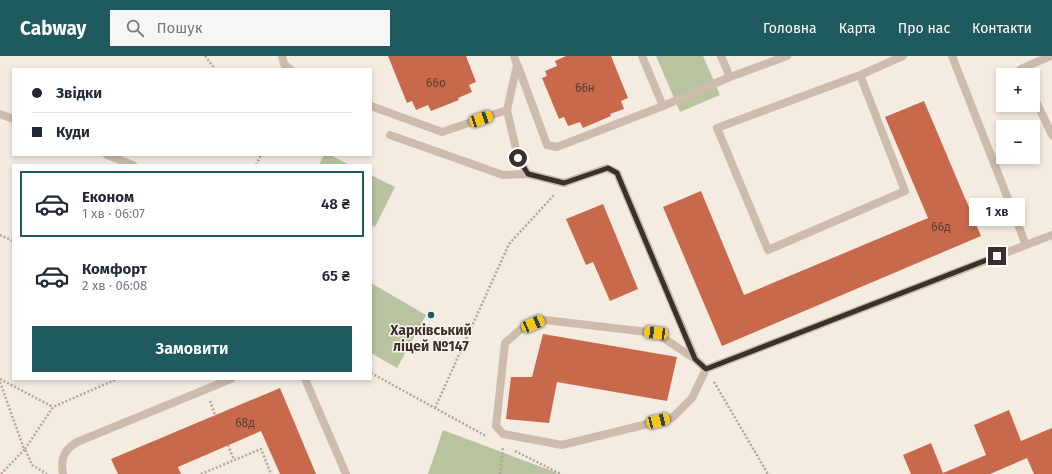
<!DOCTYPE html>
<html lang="uk">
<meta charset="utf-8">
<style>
:root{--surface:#fff;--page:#f6f6f7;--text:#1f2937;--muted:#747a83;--line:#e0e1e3;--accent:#1f5a5e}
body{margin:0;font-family:"Fira Sans",sans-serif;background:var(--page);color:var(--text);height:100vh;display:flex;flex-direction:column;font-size:15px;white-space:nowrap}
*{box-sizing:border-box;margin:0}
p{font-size:13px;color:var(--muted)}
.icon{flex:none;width:22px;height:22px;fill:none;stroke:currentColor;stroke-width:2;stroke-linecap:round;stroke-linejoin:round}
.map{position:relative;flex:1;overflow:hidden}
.panel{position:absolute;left:12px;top:108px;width:360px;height:216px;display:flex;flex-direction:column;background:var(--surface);border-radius:0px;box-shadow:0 2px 6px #0003}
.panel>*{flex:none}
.guide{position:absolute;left:12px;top:12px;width:360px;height:88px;border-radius:0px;box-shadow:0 2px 6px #0003;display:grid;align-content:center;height:88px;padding:0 20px;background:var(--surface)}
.buttons{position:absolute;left:996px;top:12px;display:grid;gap:8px}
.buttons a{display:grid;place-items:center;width:44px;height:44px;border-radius:0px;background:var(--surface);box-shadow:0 2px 6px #0003;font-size:20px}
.end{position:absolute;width:18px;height:18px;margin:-9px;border:5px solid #3b302b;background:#fff;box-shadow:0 0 0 2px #fff}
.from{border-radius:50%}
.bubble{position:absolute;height:28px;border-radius:0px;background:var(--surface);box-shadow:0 2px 6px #0003;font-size:13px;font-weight:600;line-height:28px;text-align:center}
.car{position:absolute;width:12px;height:24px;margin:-12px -6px;border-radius:5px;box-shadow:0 0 3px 1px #0007;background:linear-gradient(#f5c518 24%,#345 0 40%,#f5c518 0 76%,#345 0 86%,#f5c518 0)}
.guide b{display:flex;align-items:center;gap:14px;height:38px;font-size:15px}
.guide b+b{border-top:1px solid var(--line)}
.guide i{width:10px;height:10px;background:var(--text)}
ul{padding:7px 0 0;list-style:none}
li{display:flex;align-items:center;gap:12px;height:66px;margin:0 8px 6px;padding:0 12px;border:2px solid transparent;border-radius:0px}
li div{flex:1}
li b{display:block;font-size:15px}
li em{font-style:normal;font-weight:600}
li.current{border-color:var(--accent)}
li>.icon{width:36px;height:36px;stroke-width:1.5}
.primary-button{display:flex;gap:8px;margin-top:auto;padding:8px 20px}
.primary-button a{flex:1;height:46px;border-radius:0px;background:var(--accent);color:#fff;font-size:16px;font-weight:600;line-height:46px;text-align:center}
header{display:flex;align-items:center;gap:24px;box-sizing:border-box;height:56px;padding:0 20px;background:var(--accent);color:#fff}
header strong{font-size:19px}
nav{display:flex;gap:22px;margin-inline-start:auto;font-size:14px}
.search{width:280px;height:36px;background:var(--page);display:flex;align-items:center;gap:10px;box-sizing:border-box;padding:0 14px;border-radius:0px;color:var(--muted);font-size:15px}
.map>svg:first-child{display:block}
</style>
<header>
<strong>Cabway</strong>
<div class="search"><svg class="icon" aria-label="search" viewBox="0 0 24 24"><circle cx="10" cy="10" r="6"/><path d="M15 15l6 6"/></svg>Пошук</div>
<nav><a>Головна</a><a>Карта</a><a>Про нас</a><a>Контакти</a></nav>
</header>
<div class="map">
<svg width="1052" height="418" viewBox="0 0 1052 418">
<rect width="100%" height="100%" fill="#f4ebe1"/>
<g fill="#b8c4a0">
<polygon points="656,0 703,0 720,39 680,56"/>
<polygon points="324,99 330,99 350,109 319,109"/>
<polygon points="371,119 395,131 375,171 371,169"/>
<polygon points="371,227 426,259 397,312 371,297"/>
<polygon points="443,374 555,416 558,418 428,418"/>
</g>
<g fill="#c8694b">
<polygon points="388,0 466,0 476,26 469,29 472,36 458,42 459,44 431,55 428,49 416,54 412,45 407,47"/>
<polygon points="566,0 611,0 628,42 621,45 624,53 610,58 611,60 583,72 580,66 568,70 564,61 559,63 542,22 547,20 545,15 557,10 555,5"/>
<polygon points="924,45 981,180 722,290 663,151 701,135 744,239 928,162 885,61"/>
<polygon points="603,148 638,233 610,245 593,206 586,209 566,163"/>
<polygon points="543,278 677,301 667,345 557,326 549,367 506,363 511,321 532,321"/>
<polygon points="280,332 316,418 280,418 261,375 178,411 181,418 118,418 111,403"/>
<polygon points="1009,354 1021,385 1052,372 1052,418 1034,418 1027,402 990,418 911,418 903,399 931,387 943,417 986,399 974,369"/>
</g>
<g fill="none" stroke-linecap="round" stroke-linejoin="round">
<g stroke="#b9a596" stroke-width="2.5" stroke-dasharray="2 2" stroke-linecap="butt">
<polyline points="205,0 215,13"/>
<polyline points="256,109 261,99"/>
<polyline points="0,179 13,185"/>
<polyline points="371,317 486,380"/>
<polyline points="0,323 53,351"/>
<polyline points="0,326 24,393"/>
<polyline points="714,326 768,418"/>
<polyline points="210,345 215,359"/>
<polyline points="435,352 509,188 555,138"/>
<polyline points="228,389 234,404"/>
<polyline points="25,393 53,351 117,323"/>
<polyline points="515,395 561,418"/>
<polyline points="1,418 25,393 32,409 47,418"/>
<polyline points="201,418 261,393 271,418"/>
<polyline points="500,418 503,391"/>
</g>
<g stroke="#cdbbac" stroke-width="8">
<polyline points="282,0 284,8 290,13"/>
<polyline points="514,0 517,9 507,54 518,102 528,118 564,127 607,112 617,117 695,302"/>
<polyline points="642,0 663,50 730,21 721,0"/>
<polyline points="952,0 1026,189 1052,179"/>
<polyline points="518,10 547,89 557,91 663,50"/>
<polyline points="860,19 905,135 768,194 717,72 860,19 903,0"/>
<polyline points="1023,19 1021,13 1050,0"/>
<polyline points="730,21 787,0"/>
<polyline points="1033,39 1052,79"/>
<polyline points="371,50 442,76 507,54"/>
<polyline points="0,58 13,63"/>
<polyline points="390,79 503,119 528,118"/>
<polyline points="107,99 133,109"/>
<polyline points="706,313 692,342 672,362 562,389 503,378 496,370 505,287 521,273 545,264 656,277 695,303 706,313 1026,189"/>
<polyline points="305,323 346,418"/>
<path d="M 63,418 C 60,403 64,394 77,386 L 231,323"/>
</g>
</g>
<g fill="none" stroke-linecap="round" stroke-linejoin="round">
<polyline stroke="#3b302b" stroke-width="5" points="518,102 528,118 564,127 608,112 617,117 695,303 706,313 997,200"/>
</g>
<circle fill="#1f5a5e" stroke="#fbf5ee" stroke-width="1.5" cx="431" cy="259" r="4"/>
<g text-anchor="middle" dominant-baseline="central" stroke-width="3" stroke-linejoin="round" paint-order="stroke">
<g font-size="12" fill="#5e3e33">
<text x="436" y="27">66о</text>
<text x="585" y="32">66н</text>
<text x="941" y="171">66д</text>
<text x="245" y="367">68д</text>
</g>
<g font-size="14" font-weight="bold" fill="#3b302b" stroke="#fbf5ee">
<text x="431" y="274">Харківський<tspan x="431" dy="16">ліцей №147</tspan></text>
</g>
</g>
</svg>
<div class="buttons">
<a>+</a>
<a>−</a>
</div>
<i class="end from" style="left:518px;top:102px"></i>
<i class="end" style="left:997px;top:200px"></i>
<div class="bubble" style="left:969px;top:142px;width:56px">1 хв</div>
<i class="car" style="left:481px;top:63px;rotate:71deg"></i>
<i class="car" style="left:533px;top:268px;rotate:67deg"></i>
<i class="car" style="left:656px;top:277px;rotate:277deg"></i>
<i class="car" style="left:658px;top:365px;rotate:76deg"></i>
<div class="guide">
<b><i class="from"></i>Звідки</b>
<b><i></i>Куди</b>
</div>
<section class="panel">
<ul>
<li class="current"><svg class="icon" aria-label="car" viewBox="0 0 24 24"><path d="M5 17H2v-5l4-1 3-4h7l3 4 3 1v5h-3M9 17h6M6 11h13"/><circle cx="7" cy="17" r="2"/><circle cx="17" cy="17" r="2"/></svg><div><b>Економ</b><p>1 хв · 06:07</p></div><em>48 ₴</em></li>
<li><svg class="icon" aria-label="car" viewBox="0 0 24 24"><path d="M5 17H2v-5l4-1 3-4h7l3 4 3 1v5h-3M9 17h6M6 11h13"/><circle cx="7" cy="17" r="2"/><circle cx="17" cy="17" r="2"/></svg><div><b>Комфорт</b><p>2 хв · 06:08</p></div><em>65 ₴</em></li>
</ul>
<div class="primary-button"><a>Замовити</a></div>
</section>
</div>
